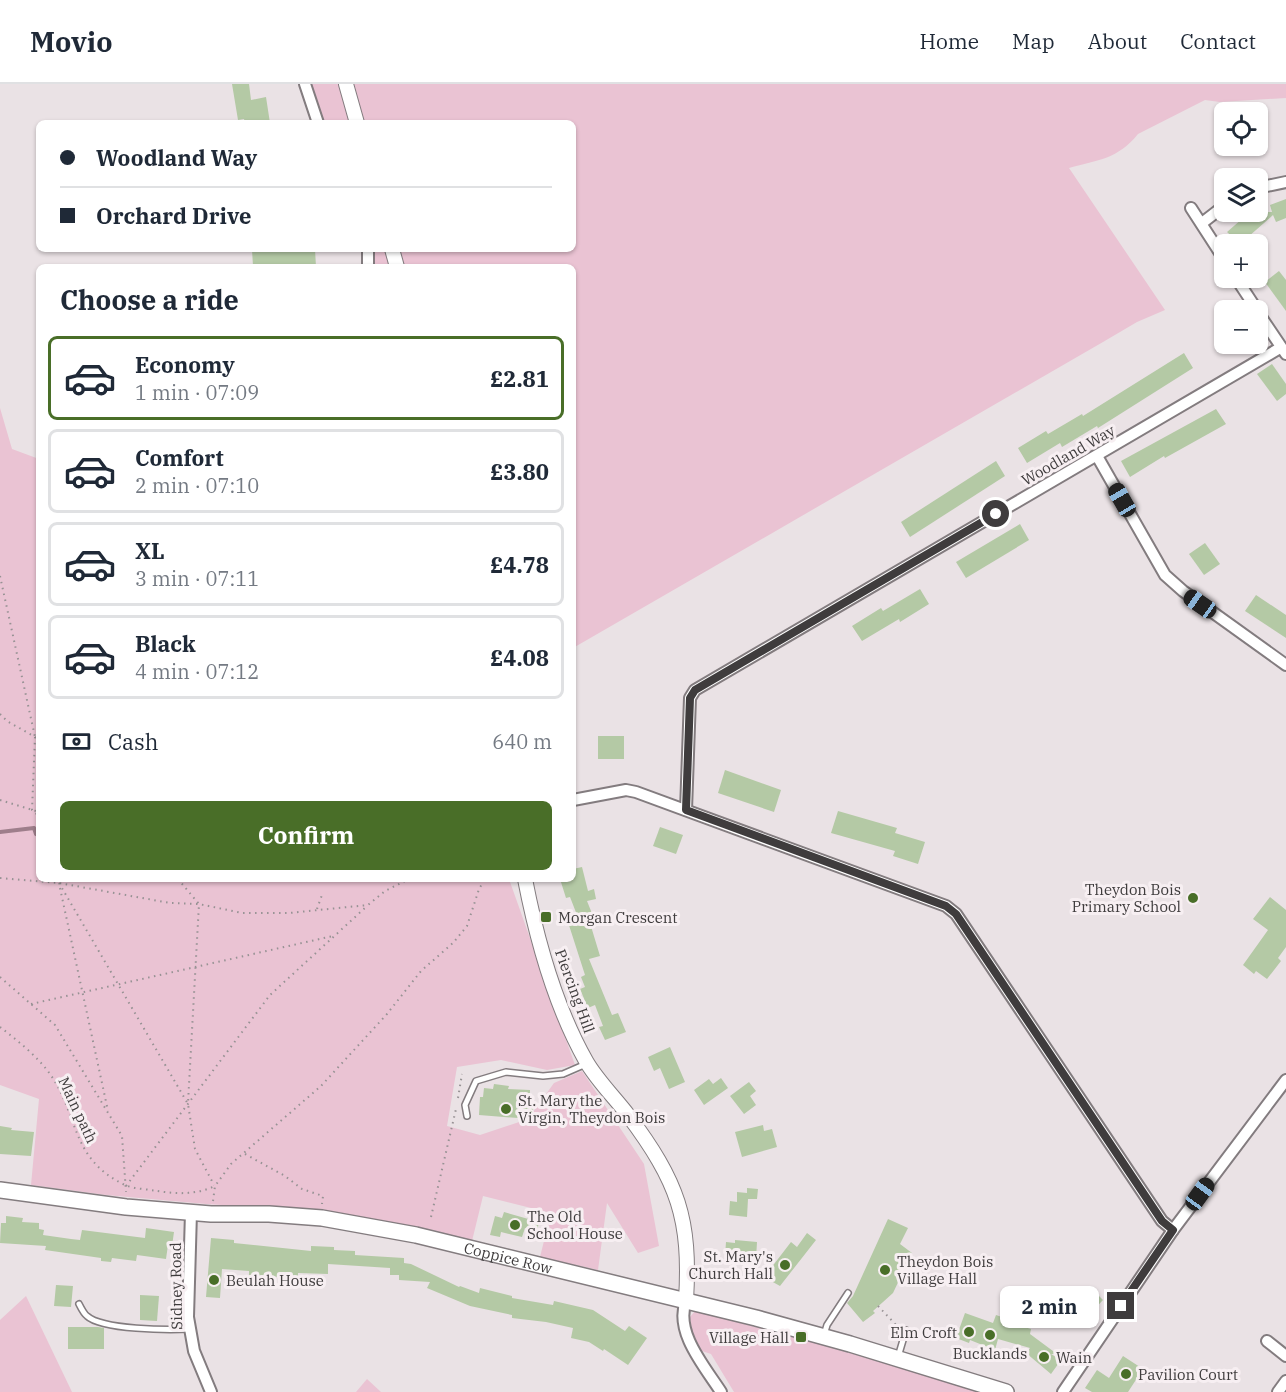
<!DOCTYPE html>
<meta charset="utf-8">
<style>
:root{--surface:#fff;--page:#f6f6f7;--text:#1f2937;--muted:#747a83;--line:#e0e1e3;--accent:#496e28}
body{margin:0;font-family:"IBM Plex Serif",serif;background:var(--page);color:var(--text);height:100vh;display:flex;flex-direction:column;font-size:22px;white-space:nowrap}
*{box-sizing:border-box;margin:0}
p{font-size:20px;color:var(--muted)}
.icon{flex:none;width:33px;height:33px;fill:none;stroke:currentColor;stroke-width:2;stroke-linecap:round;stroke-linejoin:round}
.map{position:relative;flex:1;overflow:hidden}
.details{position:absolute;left:36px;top:180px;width:540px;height:618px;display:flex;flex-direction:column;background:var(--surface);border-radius:9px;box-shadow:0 2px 4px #0004}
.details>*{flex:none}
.hud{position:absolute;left:36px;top:36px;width:540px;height:132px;border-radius:9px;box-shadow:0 2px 4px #0004;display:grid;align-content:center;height:132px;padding:0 24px;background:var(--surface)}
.fabs{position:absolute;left:1214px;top:18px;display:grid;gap:12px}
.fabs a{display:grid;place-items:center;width:54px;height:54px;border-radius:9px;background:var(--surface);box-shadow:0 2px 4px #0004;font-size:30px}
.end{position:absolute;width:27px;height:27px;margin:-14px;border:8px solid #3f3c3d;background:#fff;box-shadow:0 0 0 3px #fff}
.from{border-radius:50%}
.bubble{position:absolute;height:42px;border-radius:9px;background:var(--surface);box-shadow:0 2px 4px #0004;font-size:20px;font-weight:700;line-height:42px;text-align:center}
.car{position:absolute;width:18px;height:36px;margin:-18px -9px;border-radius:8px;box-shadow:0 0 4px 2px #0007;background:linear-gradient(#222 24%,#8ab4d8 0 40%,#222 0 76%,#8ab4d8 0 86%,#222 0)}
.hud b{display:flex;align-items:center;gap:21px;height:57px;font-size:22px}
.hud b+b{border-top:2px solid var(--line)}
.hud i{width:15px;height:15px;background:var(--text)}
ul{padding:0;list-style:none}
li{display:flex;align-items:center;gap:18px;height:84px;margin:0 12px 9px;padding:0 12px;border:3px solid var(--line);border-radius:9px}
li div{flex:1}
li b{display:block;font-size:22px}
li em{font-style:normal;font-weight:700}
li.current{border-color:var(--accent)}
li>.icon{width:54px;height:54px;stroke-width:1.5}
h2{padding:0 24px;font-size:27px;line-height:72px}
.pay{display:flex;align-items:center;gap:15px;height:66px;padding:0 24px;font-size:22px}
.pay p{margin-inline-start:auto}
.primary-button{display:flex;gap:12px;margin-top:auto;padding:12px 24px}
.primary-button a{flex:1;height:69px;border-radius:9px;background:var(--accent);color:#fff;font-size:24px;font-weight:700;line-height:69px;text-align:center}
header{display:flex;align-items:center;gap:36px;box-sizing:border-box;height:84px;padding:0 30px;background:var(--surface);border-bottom:2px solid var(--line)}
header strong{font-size:28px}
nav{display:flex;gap:33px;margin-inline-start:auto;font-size:21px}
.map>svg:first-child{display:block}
</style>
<header>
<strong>Movio</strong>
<nav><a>Home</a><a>Map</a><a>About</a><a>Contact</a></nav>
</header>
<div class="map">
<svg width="1286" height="1308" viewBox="0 0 1286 1308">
<rect width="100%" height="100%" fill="#eae2e5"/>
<g fill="#eac3d3">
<path d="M 308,0 L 1286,0 L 1286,14 L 1220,18 L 1205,16 L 1138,50 C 1118,75 1098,76 1069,84 L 1165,226 L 1137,238 L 1103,258 L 573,564 L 573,183 L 372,183 L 371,165 L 573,165 L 573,39 L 322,39 Z"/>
<polygon points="0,324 12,365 39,375 39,795 509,795 575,981 547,986 501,976 457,983 447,1042 480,1051 528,1035 554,999 582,987 644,1080 659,1162 638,1169 607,1119 598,1186 540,1173 551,1129 483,1112 472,1157 318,1127 206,1120 106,1111 31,1101 39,1015 0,1001"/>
<polygon points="26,1212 72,1308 0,1308 0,1236"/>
<polygon points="695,1227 816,1259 983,1308 734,1308 711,1270 702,1267 691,1247 690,1233"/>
<polygon points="367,1295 381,1308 356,1308"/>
</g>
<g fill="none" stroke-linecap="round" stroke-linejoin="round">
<polyline stroke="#9e7e8b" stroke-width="4" points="0,748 34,744 36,750 39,751"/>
</g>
<g fill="#b4c9a5">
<polygon points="232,0 249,0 251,16 266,13 270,39 245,39 244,35 238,36"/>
<polygon points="1286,115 1286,134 1276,138 1273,131 1240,160 1227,148 1250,128 1272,128 1270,121"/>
<polygon points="315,165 316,183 276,183 276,180 253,182 252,166"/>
<polygon points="1279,187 1286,196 1286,227 1265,198"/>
<polygon points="1184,269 1193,284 1098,344 1097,342 1062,363 1060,359 1027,379 1018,364 1046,347 1048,350 1082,330 1083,332"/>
<polygon points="1272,280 1286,300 1286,310 1277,317 1257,290"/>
<polygon points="1216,325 1226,340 1165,374 1164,372 1130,393 1121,377"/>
<polygon points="996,377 1005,392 910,453 901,438"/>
<polygon points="1020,440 1029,456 966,494 956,478"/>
<polygon points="1205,459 1220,480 1204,491 1189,470"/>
<polygon points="920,505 929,520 900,538 899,535 862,557 852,542 881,524 883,527"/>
<polygon points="1256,511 1286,531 1286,554 1245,527"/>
<rect x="598" y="652" width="26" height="23"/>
<polygon points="725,686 781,706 774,728 718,709"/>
<polygon points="838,727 897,744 895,749 925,758 918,780 893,772 895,767 831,749"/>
<polygon points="660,743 683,751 676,770 653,762"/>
<polygon points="582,783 588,807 594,805 596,815 587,817 595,837 590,839 600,872 589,875 612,931 618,929 626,948 605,956 599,943 603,942 595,921 588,924 580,905 585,903 581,893 585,891 567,835 577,831 570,813 566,814 560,795 573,795 573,785"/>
<polygon points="1270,813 1286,826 1286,863 1278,874 1281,877 1267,895 1256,887 1254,890 1243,881 1268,846 1253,835"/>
<polygon points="670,963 685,998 669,1005 660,984 654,987 648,973"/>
<polygon points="721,994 728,1004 704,1021 694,1006 709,995 713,1000"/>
<polygon points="749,998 756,1007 750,1012 756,1021 744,1030 730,1012"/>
<polygon points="494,1000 509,1002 508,1005 530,1006 530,1018 533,1018 533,1032 518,1031 518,1034 479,1031 480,1013 483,1013 484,1004 493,1005"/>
<polygon points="763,1041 764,1047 772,1045 777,1063 742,1073 735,1048"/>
<polygon points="0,1042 12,1044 11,1046 34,1048 31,1072 0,1070"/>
<polygon points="747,1104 758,1105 757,1115 748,1115 747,1133 729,1131 730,1117 737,1118 737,1108 747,1109"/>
<polygon points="504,1128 539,1138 537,1147 525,1144 522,1153 501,1148 500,1153 490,1151 495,1132 502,1134"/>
<polygon points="6,1132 23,1134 22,1138 39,1139 39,1145 44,1146 43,1151 71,1155 80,1156 82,1146 145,1154 146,1144 174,1148 172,1162 168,1161 166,1175 137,1171 136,1177 112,1174 111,1178 101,1177 101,1174 45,1166 46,1162 0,1159 1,1139 6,1139"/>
<polygon points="888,1135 908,1144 900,1160 912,1169 893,1209 873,1227 875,1229 863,1238 847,1219 853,1212"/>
<polygon points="807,1149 816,1156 780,1202 771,1197 775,1193 768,1188 791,1158 797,1163"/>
<polygon points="211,1154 234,1156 234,1159 311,1167 311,1162 334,1163 334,1166 355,1167 355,1171 404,1174 404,1179 411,1180 459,1203 460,1202 479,1209 480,1204 512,1212 512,1214 553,1221 554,1217 593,1226 625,1247 629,1242 647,1254 628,1281 604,1265 603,1267 589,1258 571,1254 573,1244 546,1238 512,1234 512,1231 470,1222 427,1204 430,1198 399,1196 399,1191 390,1191 390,1184 328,1180 328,1190 298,1189 298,1192 280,1190 279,1193 261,1191 260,1195 249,1195 249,1187 222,1185 220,1214 206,1213"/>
<polygon points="735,1156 757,1158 756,1175 725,1172 726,1158 735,1159"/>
<polygon points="56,1201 73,1202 71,1223 54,1222"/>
<polygon points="1082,1206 1090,1214 1095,1208 1103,1216 1088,1232 1072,1217"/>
<polygon points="140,1211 159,1212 157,1237 140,1236"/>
<polygon points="965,1229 993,1239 996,1231 1022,1240 1021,1242 1031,1245 1030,1250 1057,1270 1051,1270 1061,1276 1051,1290 1026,1269 1030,1264 998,1255 995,1266 970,1256 969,1259 956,1254"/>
<polygon points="68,1243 98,1243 104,1244 104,1265 68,1265"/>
<polygon points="1123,1272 1143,1285 1128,1308 1092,1308 1085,1304 1097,1286 1109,1294"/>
</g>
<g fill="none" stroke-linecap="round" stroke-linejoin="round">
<defs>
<g id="service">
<polyline points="467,1032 465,1021 476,997 506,988 543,992 563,990 586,980"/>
<path d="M 79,1220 C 81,1224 84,1230 87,1232 C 102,1246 169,1246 190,1245"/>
<polyline points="824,1251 827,1241 848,1209"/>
<polyline points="898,1273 906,1246"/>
</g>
<g id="minor">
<polyline points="305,0 318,39"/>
<polyline points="1257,104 1286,98"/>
<polyline points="1191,124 1224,175"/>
<polyline points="1202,139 1224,122"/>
<polyline points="368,165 368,183"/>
<polyline points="1236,194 1257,226"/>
<polyline points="1257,227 1286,270"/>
<polyline points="1097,372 1165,491 1183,507 1286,581"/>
<polyline points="573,716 626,706 636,708 946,822 956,830 1162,1137 1173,1146"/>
<polyline points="686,726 690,614 695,606 1280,264"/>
<polyline points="191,1128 188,1233 194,1267 211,1308"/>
<path d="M 686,1217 C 674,1248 705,1283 721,1308"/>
<polyline points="1267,1257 1286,1272"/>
<polyline points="1063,1308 1173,1146 1286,996"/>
<polyline points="1278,1308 1286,1297"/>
</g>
<g id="tertiary">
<polyline points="346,0 357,39"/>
<polyline points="392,165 397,183"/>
<path d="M 525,795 C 537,857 555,922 586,977 C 596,995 615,1014 628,1031 C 678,1098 691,1134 686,1217"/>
</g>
<g id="secondary">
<path id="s1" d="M 0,1106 L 126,1123 L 211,1130 L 269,1130 L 322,1134 L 416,1151 L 756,1234 L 850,1260 L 1006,1308"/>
</g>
</defs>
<use href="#service" stroke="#837c7f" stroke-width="8"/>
<use href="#minor" stroke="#837c7f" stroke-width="14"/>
<use href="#tertiary" stroke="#837c7f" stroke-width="16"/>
<use href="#secondary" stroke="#837c7f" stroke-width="18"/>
<g stroke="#979294" stroke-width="2" stroke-dasharray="1.5 4.5" stroke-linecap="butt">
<polyline points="0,492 35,653 39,654"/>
<polyline points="0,630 7,637 35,653 32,726 39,732"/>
<polyline points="0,716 39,728"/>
<polyline points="0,794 59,799 170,819 199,820 242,829 289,829 368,821 385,807 409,795"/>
<polyline points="178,795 199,820 188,1019"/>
<polyline points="59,799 188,1020 195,1065 214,1101"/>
<polyline points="60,804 108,1027"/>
<polyline points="317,825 323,808"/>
<polyline points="0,893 55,941 122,1052 126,1108"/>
<polyline points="31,920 333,852"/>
<path d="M 0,943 C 18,957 37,972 50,990 C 79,1031 70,1075 125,1101 C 134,1105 147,1105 157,1107 C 177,1110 196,1111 215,1102"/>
<polyline points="458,1014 462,990"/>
<polyline points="245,1070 285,1092 302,1105 323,1112 322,1120"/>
<polyline points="126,1102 270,911 366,823"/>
<polyline points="213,1117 215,1102 231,1080 321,1002 387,930 421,887 453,859 467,842 479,805 485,795"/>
<polyline points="431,1133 456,1025"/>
<polyline points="878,1222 898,1243"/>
</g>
<use href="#service" stroke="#fff" stroke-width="5"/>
<use href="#minor" stroke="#fff" stroke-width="10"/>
<use href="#tertiary" stroke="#fff" stroke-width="14"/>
<use href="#secondary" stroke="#fff" stroke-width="15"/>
</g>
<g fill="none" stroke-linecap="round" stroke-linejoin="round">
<polyline stroke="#3f3c3d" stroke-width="8" points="996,430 695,606 690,614 686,726 946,822 956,830 1162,1137 1173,1146 1121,1222"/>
</g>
<g fill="#496e28" stroke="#f7eff2" stroke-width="2">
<circle cx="1193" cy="814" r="6"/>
<rect x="540" y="827" width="12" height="12" rx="3"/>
<circle cx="506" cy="1025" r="6"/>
<circle cx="515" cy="1141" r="6"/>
<circle cx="785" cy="1181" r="6"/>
<circle cx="885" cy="1186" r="6"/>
<circle cx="214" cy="1196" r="6"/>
<circle cx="969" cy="1248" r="6"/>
<circle cx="990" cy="1251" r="6"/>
<rect x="795" y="1247" width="12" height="12" rx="3"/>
<circle cx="1044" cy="1273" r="6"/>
<circle cx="1126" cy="1290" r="6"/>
</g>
<g text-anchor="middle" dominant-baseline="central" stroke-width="6" stroke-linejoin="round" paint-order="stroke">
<g font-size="15" fill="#3f3c3d" stroke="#f7eff2">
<text transform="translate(1068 371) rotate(-30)">Woodland Way</text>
<text transform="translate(575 907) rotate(70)">Piercing Hill</text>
<text transform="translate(78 1026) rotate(65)">Main path</text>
<text stroke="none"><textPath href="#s1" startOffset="514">Coppice Row</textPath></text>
<text transform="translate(176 1202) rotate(-91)">Sidney Road</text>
</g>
<g font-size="15" fill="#3f3c3d" stroke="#f7eff2" text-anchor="start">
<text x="1181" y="805" text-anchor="end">Theydon Bois<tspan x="1181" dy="17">Primary School</tspan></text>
<text x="558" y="833">Morgan Crescent</text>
<text x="518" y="1016">St. Mary the<tspan x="518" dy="17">Virgin, Theydon Bois</tspan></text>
<text x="527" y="1132">The Old<tspan x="527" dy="17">School House</tspan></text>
<text x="773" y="1172" text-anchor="end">St. Mary's<tspan x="773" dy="17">Church Hall</tspan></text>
<text x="897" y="1177">Theydon Bois<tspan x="897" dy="17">Village Hall</tspan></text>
<text x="226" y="1196">Beulah House</text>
<text x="957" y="1248" text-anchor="end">Elm Croft</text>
<text x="789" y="1253" text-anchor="end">Village Hall</text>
<text x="990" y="1269" text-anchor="middle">Bucklands</text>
<text x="1056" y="1273">Wain</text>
<text x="1138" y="1290">Pavilion Court</text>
</g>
</g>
</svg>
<div class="fabs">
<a><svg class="icon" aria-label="locate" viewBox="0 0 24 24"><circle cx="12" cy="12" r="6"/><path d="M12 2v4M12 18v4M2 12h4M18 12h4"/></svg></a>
<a><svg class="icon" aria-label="layers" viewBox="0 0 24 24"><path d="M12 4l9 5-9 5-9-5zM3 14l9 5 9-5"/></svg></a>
<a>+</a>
<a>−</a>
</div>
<i class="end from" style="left:996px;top:430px"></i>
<i class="end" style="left:1121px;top:1222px"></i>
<div class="bubble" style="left:1000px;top:1202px;width:99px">2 min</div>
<i class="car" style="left:1122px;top:416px;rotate:330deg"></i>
<i class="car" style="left:1200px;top:520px;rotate:305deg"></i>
<i class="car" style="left:1200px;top:1110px;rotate:36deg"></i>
<div class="hud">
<b><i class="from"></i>Woodland Way</b>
<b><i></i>Orchard Drive</b>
</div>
<section class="details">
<h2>Choose a ride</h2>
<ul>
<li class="current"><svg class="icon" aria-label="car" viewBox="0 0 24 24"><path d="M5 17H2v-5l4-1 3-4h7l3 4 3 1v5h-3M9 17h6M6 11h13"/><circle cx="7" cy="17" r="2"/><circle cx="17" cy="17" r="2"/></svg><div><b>Economy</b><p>1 min · 07:09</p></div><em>£2.81</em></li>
<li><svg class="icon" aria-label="car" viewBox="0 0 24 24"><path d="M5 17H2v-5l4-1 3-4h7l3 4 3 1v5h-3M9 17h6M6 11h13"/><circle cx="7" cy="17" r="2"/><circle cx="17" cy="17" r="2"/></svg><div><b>Comfort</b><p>2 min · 07:10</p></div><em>£3.80</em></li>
<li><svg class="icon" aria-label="car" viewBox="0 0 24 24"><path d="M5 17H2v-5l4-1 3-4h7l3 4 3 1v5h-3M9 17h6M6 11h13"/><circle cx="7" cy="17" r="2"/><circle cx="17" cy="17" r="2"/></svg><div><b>XL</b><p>3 min · 07:11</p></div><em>£4.78</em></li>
<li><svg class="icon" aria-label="car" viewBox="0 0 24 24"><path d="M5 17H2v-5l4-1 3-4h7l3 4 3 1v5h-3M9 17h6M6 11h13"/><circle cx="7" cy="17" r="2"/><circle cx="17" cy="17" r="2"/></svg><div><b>Black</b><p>4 min · 07:12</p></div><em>£4.08</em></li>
</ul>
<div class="pay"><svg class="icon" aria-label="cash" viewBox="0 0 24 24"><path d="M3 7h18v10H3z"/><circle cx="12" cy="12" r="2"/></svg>Cash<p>640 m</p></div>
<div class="primary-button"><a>Confirm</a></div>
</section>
</div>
